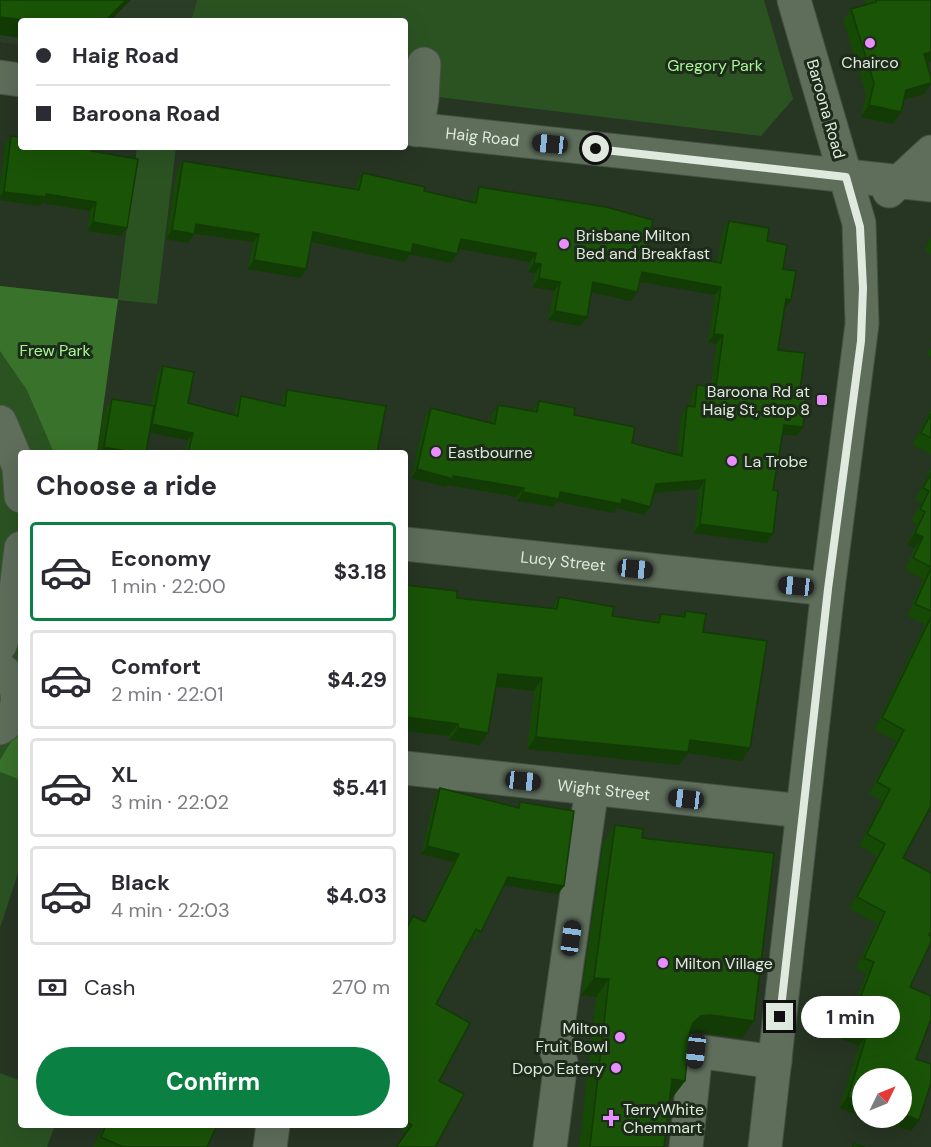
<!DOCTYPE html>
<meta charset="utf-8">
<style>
:root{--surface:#fff;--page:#f7f7f7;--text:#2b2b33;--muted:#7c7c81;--line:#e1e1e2;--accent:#0b8043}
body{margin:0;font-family:"DM Sans",sans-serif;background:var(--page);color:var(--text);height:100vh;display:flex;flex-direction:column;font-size:22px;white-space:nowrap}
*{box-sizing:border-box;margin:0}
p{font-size:20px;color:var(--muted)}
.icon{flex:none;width:33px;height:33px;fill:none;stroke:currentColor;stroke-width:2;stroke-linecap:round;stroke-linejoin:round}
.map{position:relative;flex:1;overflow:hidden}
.details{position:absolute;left:18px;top:450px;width:390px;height:678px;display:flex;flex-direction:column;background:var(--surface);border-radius:6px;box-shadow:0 6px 24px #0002}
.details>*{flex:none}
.top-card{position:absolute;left:18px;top:18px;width:390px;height:132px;border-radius:6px;box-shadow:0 6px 24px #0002;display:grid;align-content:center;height:132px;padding:0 18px;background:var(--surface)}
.needle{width:39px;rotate:47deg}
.controls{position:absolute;left:852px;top:1068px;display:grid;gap:12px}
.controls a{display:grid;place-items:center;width:60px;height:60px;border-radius:50%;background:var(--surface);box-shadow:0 6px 24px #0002;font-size:30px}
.end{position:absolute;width:27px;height:27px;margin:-14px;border:8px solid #dfe9dd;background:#111;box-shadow:0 0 0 3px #111}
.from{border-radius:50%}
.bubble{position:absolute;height:42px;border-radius:21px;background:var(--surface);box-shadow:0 6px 24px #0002;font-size:20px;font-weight:700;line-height:42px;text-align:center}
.car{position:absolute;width:18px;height:36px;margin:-18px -9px;border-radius:8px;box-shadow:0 0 4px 2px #0007;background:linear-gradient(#222 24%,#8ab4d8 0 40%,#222 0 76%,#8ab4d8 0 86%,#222 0)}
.top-card b{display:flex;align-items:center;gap:21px;height:57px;font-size:22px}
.top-card b+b{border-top:2px solid var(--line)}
.top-card i{width:15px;height:15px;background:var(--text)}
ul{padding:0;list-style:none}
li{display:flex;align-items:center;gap:18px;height:99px;margin:0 12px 9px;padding:0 6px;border:3px solid var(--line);border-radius:6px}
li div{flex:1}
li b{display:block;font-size:22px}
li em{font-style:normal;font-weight:700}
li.active{border-color:var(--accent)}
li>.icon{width:54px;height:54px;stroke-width:1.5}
h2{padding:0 18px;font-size:27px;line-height:72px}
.pay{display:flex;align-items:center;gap:15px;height:66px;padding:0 18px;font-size:22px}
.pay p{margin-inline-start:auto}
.action{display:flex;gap:12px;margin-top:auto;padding:12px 18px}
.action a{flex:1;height:69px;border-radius:36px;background:var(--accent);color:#fff;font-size:24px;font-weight:700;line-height:69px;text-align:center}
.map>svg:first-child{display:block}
</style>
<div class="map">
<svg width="931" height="1147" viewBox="0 0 931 1147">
<rect width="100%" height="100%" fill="#273523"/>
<polygon fill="#2b3e27" points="0,0 197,0 191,21 21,21 21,45 0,42"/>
<g fill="#2b5322">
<polygon points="197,0 764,0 793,99 761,136 405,93 405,21 191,21"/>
<polygon points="137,147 176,147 157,304 118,300 96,453 21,453 21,864 0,928 0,286 118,299"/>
<polygon points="0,1073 21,1081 21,1125 55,1125 47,1147 0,1147"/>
</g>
<g fill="#39722b">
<polygon points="0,286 118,299 97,453 54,453 27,390 0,351"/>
<polygon points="21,725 21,780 0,772 0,760"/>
</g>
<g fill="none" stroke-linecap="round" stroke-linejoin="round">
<defs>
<g id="minor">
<polyline points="0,77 21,80"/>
<path id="s1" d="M 405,128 L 931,185"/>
<polyline points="417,130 422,99 424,64"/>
<polyline points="889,191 931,152"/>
<polyline points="0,422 19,467 21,496"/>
<path id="s2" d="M 405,544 L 828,589"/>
<polyline points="0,645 14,607 21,548"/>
<path d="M 0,669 C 23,683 23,714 0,728"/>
<path id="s3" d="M 405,768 L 802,811"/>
<polyline points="270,1147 273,1125"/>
<polyline points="550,1147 561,1062 555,1047 592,788"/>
<polyline points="686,1147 696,1051 775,1062"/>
<polyline points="765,1147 828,589 862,324 859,223 794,0"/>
</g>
</defs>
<use href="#minor" stroke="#455142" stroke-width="35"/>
<use href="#minor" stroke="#5e6e5b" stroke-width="33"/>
</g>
<g fill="#164806">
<polygon points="864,0 931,0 927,63 931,78 931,84 924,94 904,100 893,124 861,117 866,95 843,20 851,9 866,5"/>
<polygon points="11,136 91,151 127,228 121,236 87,231 90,211 42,203 40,206 0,200 0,184 5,144"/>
<polygon points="183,161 355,190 357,182 363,173 424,191 472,202 473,196 479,187 647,249 717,262 723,229 729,221 767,241 783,269 785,308 778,350 799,397 797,436 783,434 773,490 773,534 766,543 694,533 699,489 654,493 650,507 644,515 617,508 614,513 557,502 553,507 517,501 517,497 448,485 446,487 411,478 425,417 431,408 490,423 492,414 498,405 532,411 539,401 574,415 632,443 677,455 681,415 687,406 690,406 691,394 697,385 711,386 716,344 708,342 715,295 640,281 631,301 591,292 587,317 580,326 548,320 554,291 532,287 535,273 528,272 530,262 458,248 451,263 410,254 405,262 311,242 306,269 300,278 248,269 253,242 194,234 188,243 166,239 177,170"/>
<polygon points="931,238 931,254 924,251"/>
<polygon points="931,348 931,357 927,355"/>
<polygon points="163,366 188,403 234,415 236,404 241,396 281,405 282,398 287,390 377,453 185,453 188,440 149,432 146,453 97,453 104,411 112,399 151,405 157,374"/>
<polygon points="931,410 931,454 912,445"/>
<polygon points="931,469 931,811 929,810 903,858 910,987 916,1059 911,1131 868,1118 902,1118 862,1078 862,1116 839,1108 859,1046 841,1039 866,974 856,969 877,923 849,909 877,856 859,846 882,801 869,794 896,741 874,730 925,624 907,616 923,579 905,570 915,548 907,545 917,524 911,521 921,503 915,500"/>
<polygon points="559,597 612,616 654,623 661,614 681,617 685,611 703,632 742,761 688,753 679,765 527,749 534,691 496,687 480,745 449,740 457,598 551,608"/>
<polygon points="440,788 517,807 520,802 564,886 558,894 504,885 481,932 475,940 471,938 436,1004 439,1081 464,1094 406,1133 391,1125 405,1125 405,930 413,916 423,922 453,862 421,854 435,797"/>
<polygon points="615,825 642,838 754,1021 742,1038 699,1032 690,1034 685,1081 672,1098 669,1098 664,1147 579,1147 596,997 581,995 603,843"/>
<polygon points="104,1125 217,1125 207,1147 93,1147"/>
</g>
<g fill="#123b05">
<polygon points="126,0 131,0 110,21 105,21"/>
<polygon points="0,17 32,21 21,21 21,38 0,35"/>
<polygon points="931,52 931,62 916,66 924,54"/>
<polygon points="931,83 931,84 924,94 898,101 906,90"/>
<polygon points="869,105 901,112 893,124 861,117"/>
<polygon points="4,192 46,194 96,202 90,211 42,203 40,206 0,200 0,197"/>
<polygon points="93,222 127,228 121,236 87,231"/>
<polygon points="196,224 259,234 253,242 190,233"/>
<polygon points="172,230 194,234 188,243 166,239"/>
<polygon points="313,232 413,244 457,254 451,263 410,254 405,262 307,241"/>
<polygon points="461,239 536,253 530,262 454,248"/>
<polygon points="254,260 306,269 300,278 248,269"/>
<polygon points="534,263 541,264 535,273 528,272"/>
<polygon points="642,272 721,287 715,295 635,281"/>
<polygon points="539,278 560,282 554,291 532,287"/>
<polygon points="593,282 637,292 631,301 586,291"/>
<polygon points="786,299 791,300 785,308 780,307"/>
<polygon points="555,311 587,317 580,326 548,320"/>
<polygon points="714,334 723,335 716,344 708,342"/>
<polygon points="152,424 193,433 188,440 146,432"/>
<polygon points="784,425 803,427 797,436 778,434"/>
<polygon points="104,447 137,453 100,453"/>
<polygon points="417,469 453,476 524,488 517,497 448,485 446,487 411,478"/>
<polygon points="705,480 699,489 650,493 656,484"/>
<polygon points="523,492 560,492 622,499 650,507 644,515 617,508 614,513 557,502 553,507 517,501"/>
<polygon points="700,524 773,534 766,543 694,533"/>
<polygon points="915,533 923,537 915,548 907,545"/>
<polygon points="498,674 542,678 534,691 489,686"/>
<polygon points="405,717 458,724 449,736 405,731"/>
<polygon points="458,728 488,733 480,745 449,740"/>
<polygon points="536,737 690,740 750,748 742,761 688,753 679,765 527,749"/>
<polygon points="427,846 459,854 453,862 421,854"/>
<polygon points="508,877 564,886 558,894 502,885"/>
<polygon points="594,978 609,979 596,997 581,995"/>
<polygon points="711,1015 754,1021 742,1038 699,1032 688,1034 693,1023 701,1016"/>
<polygon points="849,1027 867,1034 859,1046 841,1039"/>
<polygon points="672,1079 685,1081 672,1098 659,1097"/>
<polygon points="848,1097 862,1101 862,1116 839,1108"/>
<polygon points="902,1114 919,1120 911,1131 868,1118 902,1118"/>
</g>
<g fill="#1a5407" stroke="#123b05" stroke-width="1.5">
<polygon points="0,0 126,0 105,21 32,21 0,17"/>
<polygon points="876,0 931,0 931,52 924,54 931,78 931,83 906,90 901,112 869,105 874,83 851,9 876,2"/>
<polygon points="11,136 21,137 21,147 86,147 92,148 91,151 138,159 127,228 93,222 96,202 46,194 46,197 4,192"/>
<polygon points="183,161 359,190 363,173 425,187 424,191 476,203 479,187 606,207 653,220 647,249 721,263 729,221 769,228 767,241 787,245 783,269 796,271 791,300 786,299 778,350 805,353 799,397 806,398 803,427 784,425 773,490 778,491 773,534 700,524 705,480 656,484 650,507 622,499 621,504 560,492 559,499 523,492 524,488 453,476 453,479 417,469 431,408 495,424 498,405 537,412 539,401 575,408 574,415 635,427 632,443 682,456 687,406 695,407 697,385 716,387 723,335 714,334 721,287 642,272 637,292 593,282 587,317 555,311 560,282 539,278 541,264 534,263 536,253 461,239 457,254 413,244 411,253 313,232 306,269 254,260 259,234 196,224 194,234 172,230"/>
<polygon points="163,366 194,372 188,403 238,416 241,396 285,406 287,390 386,406 377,453 188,453 193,433 152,424"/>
<polygon points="112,399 154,406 146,453 137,453 104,447"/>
<polygon points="931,414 931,438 921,433"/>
<polygon points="931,473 931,567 913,558 923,537 915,533 925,512 920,509 929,491 923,488"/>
<polygon points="931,568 931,611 915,604"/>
<polygon points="405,585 457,591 457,598 557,609 559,597 614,607 612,616 659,623 661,614 685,617 685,611 706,614 703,632 767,641 750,748 690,740 688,752 536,737 542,678 498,674 488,733 458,728 458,724 405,717"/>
<polygon points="931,617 931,806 903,858 931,873 931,932 929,935 931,936 931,942 910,987 931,996 931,1019 916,1059 931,1064 931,1083 919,1120 902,1114 902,1078 862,1078 862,1101 848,1097 867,1034 849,1027 874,962 864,958 885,912 857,897 885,844 867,834 890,789 877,782 904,730 882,718"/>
<polygon points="440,788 519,808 520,802 574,811 564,886 508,877 481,932 476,929 436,1004 470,1023 439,1081 464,1094 435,1147 396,1147 412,1125 405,1121 405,932 413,916 425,922 459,854 427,846"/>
<polygon points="615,825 643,829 642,838 774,853 754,1021 711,1015 701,1016 693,1023 690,1031 685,1081 672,1079 664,1147 590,1147 609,979 594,978"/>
<polygon points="106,1125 217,1125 207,1147 123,1147 101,1137"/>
<polygon points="853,1144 865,1147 853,1147"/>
</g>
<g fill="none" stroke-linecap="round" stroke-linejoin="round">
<polyline stroke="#dfe9dd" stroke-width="8" points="596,149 846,177 860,227 863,288 861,341 828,589 780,1017"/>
</g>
<g fill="#e98efe" stroke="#1d2b1a" stroke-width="2">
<circle cx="870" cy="43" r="6"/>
<circle cx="564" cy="244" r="6"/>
<rect x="816" y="394" width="12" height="12" rx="3"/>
<circle cx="436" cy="452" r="6"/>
<circle cx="732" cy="461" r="6"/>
<circle cx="663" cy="963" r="6"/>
<circle cx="620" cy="1037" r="6"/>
<circle cx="616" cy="1068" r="6"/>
<path d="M608 1109h6v6h6v6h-6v6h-6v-6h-6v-6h6z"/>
</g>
<g text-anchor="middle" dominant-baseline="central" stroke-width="6" stroke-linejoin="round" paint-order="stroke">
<g font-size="16" fill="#dfe9dd" stroke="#1d2b1a" text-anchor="start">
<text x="870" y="62" text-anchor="middle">Chairco</text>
<text x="576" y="235">Brisbane Milton<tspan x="576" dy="18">Bed and Breakfast</tspan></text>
<text x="810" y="391" text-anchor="end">Baroona Rd at<tspan x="810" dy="18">Haig St, stop 8</tspan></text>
<text x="448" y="452">Eastbourne</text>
<text x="744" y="461">La Trobe</text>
<text x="675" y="963">Milton Village</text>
<text x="608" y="1028" text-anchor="end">Milton<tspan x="608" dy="18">Fruit Bowl</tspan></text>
<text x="604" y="1068" text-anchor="end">Dopo Eatery</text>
<text x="623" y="1109">TerryWhite<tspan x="623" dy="18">Chemmart</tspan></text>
</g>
<g font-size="16" fill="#a7f695" stroke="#1d2b1a">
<text x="715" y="65">Gregory Park</text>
<text x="55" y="350">Frew Park</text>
</g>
<g font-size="16" fill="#dfe9dd" stroke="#1d2b1a">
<text transform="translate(826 109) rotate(74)">Baroona Road</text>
<text stroke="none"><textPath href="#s1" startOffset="78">Haig Road</textPath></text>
<text stroke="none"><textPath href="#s2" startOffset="159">Lucy Street</textPath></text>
<text stroke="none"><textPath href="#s3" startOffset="200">Wight Street</textPath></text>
</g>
</g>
</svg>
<div class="controls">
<a><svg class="needle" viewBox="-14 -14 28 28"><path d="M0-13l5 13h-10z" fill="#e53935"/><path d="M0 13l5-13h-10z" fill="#7c7c81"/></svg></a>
</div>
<i class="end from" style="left:596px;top:149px"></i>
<i class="end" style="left:780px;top:1017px"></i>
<div class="bubble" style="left:801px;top:996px;width:99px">1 min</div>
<i class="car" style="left:550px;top:144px;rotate:276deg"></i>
<i class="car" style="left:635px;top:569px;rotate:96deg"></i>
<i class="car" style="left:796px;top:586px;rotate:276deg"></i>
<i class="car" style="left:523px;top:781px;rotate:96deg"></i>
<i class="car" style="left:686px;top:799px;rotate:277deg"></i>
<i class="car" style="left:571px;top:938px;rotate:8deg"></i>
<i class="car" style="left:696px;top:1051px;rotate:187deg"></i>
<div class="top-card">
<b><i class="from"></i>Haig Road</b>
<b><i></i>Baroona Road</b>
</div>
<section class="details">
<h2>Choose a ride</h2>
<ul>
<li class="active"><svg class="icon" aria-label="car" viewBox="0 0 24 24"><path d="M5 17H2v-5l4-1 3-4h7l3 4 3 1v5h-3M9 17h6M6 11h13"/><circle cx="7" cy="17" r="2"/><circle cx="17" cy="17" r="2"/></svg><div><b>Economy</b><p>1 min · 22:00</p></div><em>$3.18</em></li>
<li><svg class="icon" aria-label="car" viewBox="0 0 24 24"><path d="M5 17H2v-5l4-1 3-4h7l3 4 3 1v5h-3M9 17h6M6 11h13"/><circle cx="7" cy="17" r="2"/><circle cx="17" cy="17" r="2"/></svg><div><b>Comfort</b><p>2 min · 22:01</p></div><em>$4.29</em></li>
<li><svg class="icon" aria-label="car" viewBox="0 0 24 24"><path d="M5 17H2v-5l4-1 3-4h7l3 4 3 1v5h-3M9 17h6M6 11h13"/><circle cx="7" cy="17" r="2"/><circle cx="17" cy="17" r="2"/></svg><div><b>XL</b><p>3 min · 22:02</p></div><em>$5.41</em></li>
<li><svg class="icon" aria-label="car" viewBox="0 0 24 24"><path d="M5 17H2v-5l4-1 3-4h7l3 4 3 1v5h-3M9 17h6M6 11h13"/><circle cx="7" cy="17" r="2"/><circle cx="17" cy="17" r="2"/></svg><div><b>Black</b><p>4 min · 22:03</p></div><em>$4.03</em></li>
</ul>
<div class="pay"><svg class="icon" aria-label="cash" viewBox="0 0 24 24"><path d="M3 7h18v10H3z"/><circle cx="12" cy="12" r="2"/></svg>Cash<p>270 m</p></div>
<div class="action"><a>Confirm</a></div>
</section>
</div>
